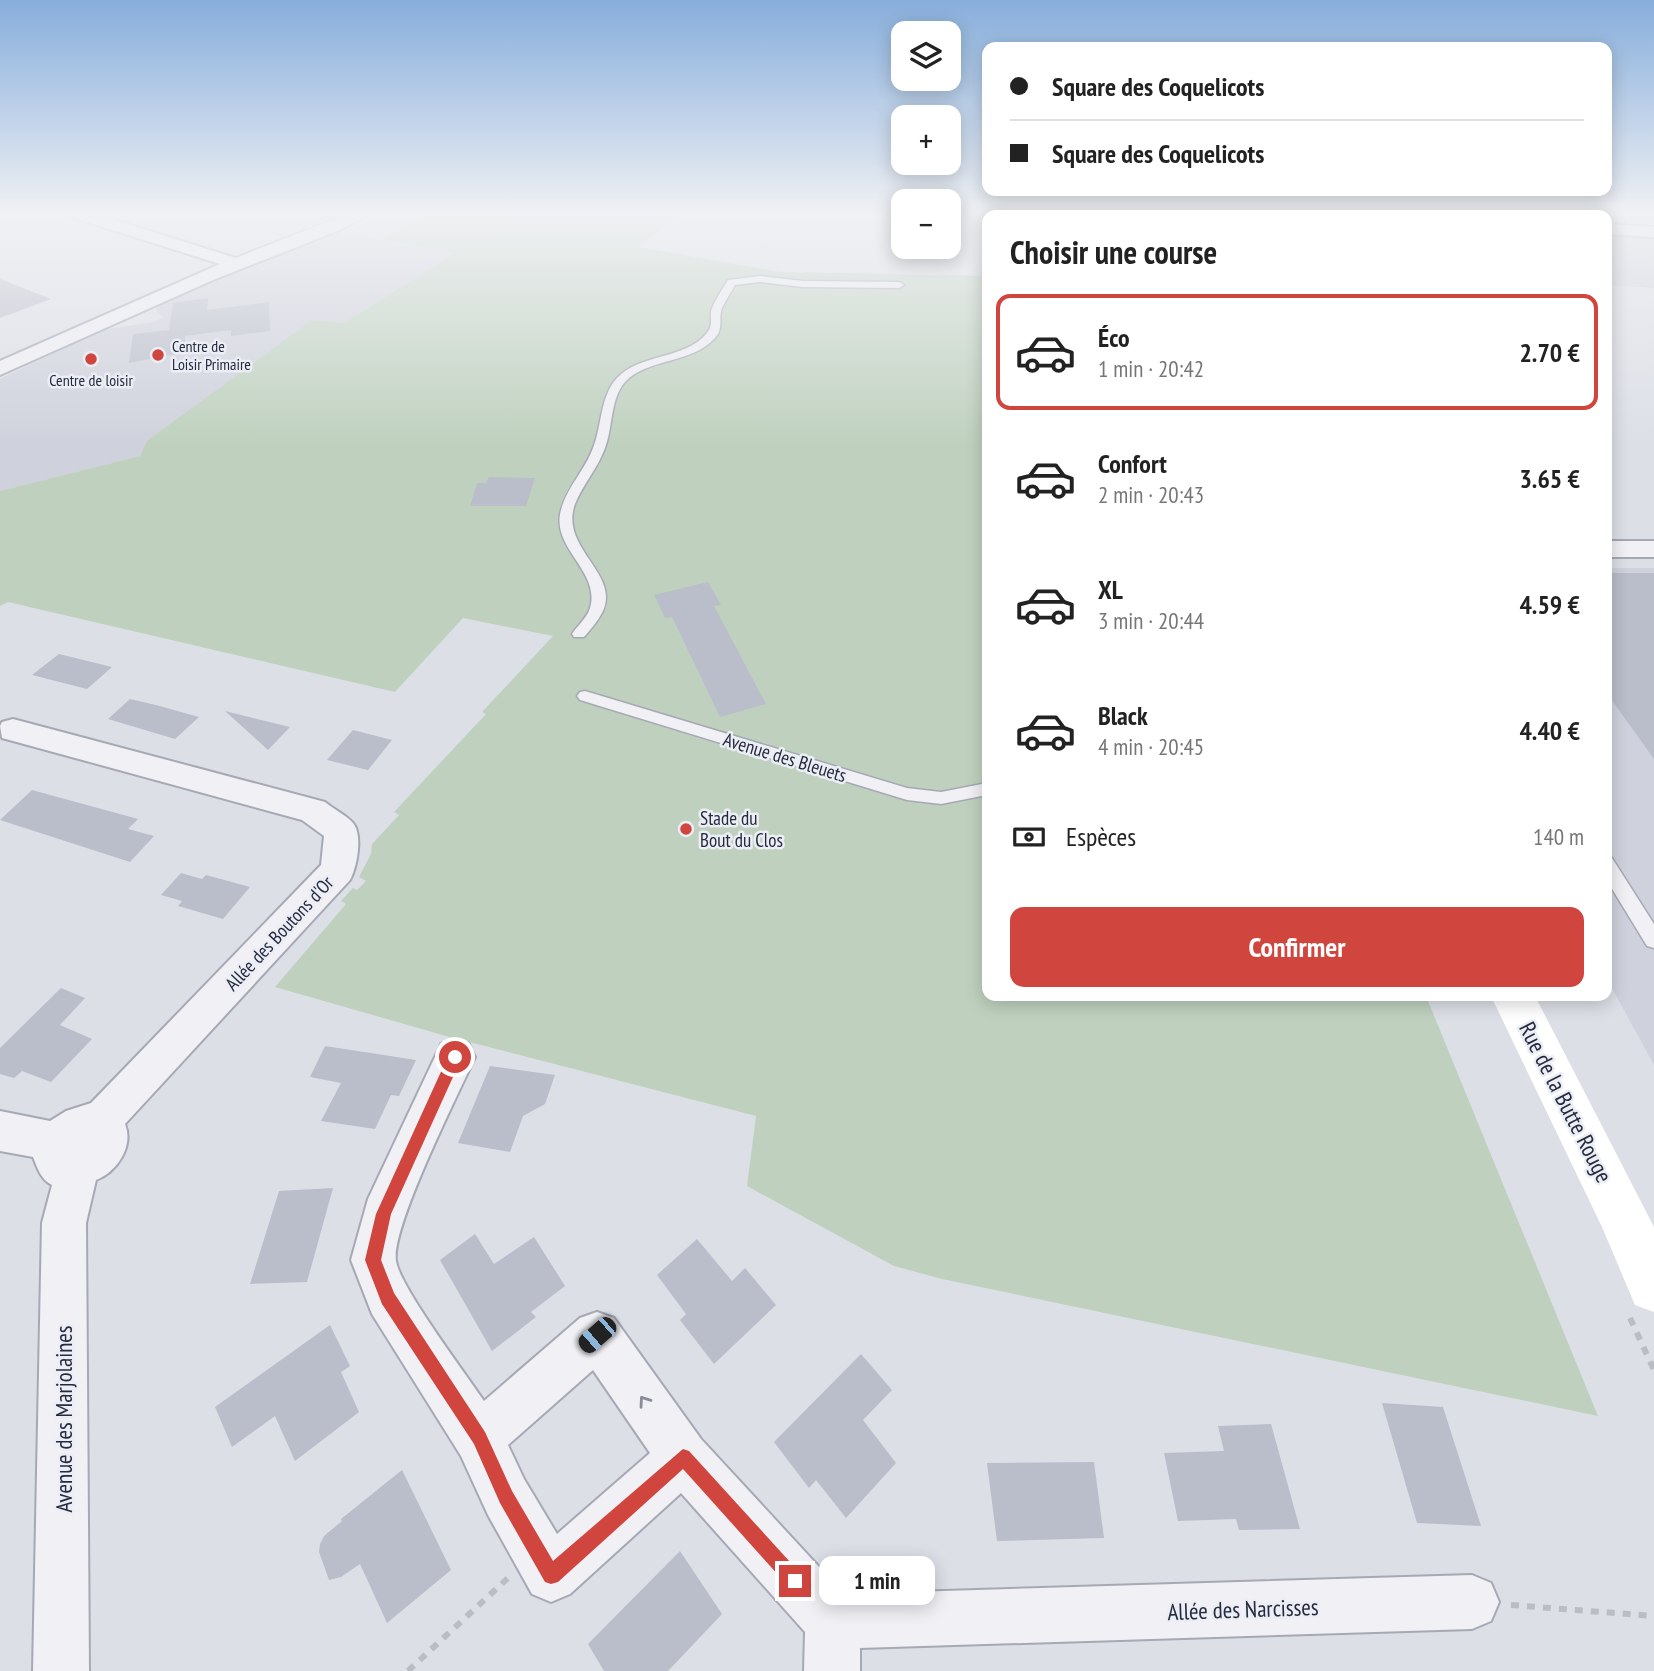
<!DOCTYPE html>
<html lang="fr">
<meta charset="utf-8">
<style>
:root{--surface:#fff;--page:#f6f6f6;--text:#222;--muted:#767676;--line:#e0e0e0;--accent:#d0453e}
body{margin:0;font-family:"PT Sans Narrow",sans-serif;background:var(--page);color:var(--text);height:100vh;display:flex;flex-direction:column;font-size:26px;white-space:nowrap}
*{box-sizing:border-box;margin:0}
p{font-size:23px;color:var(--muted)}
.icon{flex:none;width:38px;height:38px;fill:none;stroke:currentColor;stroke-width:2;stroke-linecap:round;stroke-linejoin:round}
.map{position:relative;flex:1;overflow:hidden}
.sheet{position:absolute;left:982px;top:210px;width:630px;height:791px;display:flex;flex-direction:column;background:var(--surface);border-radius:14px;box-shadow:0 4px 18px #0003}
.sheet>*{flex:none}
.hud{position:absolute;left:982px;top:42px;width:630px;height:154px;border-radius:14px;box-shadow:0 4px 18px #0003;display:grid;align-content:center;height:154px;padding:0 28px;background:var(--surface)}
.controls{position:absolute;left:891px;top:21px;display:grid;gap:14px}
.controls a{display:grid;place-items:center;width:70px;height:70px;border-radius:14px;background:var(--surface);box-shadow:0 4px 18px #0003;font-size:35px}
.end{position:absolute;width:32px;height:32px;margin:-16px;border:9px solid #d0453e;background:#fff;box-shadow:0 0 0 4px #fff}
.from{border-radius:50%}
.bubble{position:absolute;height:49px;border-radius:14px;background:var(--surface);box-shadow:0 4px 18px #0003;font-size:23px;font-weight:600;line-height:49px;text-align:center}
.car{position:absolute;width:21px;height:42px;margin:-21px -10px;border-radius:9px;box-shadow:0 0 5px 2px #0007;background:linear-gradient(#222 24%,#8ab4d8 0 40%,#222 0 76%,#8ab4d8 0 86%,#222 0)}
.hud b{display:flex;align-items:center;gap:24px;height:66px;font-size:26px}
.hud b+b{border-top:2px solid var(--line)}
.hud i{width:18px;height:18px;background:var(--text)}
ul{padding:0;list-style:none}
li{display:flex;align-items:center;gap:21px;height:116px;margin:0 14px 10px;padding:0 14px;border:4px solid transparent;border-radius:14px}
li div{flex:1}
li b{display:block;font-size:26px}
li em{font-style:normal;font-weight:600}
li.selected{border-color:var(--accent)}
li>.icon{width:63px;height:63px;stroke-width:1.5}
h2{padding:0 28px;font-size:32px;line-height:84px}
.pay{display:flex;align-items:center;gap:18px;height:77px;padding:0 28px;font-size:26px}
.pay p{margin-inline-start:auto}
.primary-button{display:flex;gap:14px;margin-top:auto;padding:14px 28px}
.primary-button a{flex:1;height:80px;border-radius:14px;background:var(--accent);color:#fff;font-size:28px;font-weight:600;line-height:80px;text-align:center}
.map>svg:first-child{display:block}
</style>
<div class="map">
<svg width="1654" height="1671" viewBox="0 0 1654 1671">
<rect width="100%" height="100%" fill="#dddfe7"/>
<g fill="#cfd1dc">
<polygon points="1220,212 1654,212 1654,288 1608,285 1607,283 1606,215 1213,215"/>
<polygon points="337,231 396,244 456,252 344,323 312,320 140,456 0,491 0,379 102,330 153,322 164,317 157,313 156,309 162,301"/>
<polygon points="1606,568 1654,568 1654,1065 1607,979"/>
</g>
<polygon fill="#bfd1be" points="431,212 685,212 638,247 781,272 987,276 987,996 1426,996 1598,1416 942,1279 894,1266 747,1186 756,1116 446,1036 275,987 346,904 341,901 353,888 357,890 366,881 359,877 371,854 372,844 399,815 394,812 486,714 482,712 553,636 463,618 395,692 8,602 0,606 0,491 140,456 147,441 312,320 344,323 455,253 381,240"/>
<g fill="#babdca">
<polygon points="0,279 51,299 0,318"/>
<polygon points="208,298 207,310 269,302 270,331 231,336 231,330 185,336 185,352 129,363 133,334 169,330 173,303"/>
<polygon points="489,477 535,478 526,506 470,506 477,483 486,483"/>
<polygon points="1606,573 1654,573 1654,759 1606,692"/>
<polygon points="708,582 721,605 714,606 766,704 720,717 672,617 665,618 654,595"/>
<polygon points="59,654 112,667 87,689 32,675"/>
<polygon points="130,699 156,705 199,717 175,739 108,719"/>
<polygon points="225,711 290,727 268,750"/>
<polygon points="353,730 392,740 368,770 327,760"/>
<polygon points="32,790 138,819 128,829 154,836 130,862 0,820"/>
<polygon points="181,873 202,879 206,875 250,887 223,919 178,906 182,901 161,895"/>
<polygon points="61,988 85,998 60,1025 92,1039 51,1082 22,1071 14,1078 0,1074 0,1048"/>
<polygon points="325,1046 416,1060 399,1096 391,1095 375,1129 321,1121 341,1083 310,1077"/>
<polygon points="490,1066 555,1075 545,1104 523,1116 510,1152 458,1143"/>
<polygon points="333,1188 307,1282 250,1284 279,1191"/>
<polygon points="475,1234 494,1264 534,1237 565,1286 531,1312 536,1317 492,1351 440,1260"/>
<polygon points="697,1239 732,1281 745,1268 776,1305 714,1364 680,1320 686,1314 657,1275"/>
<polygon points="330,1325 350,1366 341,1372 359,1412 295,1461 275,1416 232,1447 215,1407"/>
<polygon points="861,1354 892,1390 863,1420 896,1463 846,1518 816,1480 809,1488 774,1442"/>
<polygon points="1382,1403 1443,1407 1481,1526 1417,1523"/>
<polygon points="1271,1424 1300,1529 1239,1530 1236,1519 1178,1521 1164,1453 1224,1451 1218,1426"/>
<polygon points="1094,1462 1104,1538 997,1541 987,1463"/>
<polygon points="402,1470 451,1570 387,1623 360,1564 341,1577 329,1580 319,1552 320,1544 324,1536 342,1521 341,1519"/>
<polygon points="680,1551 722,1614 668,1671 604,1671 588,1644"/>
</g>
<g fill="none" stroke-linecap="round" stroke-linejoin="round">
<defs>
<g id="lane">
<polygon points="1251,212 1260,212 1262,215 1253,215"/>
<path d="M 760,276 L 803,281 L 899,282 L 904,285 L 899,288 L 803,287 L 760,282 L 735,285 C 731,292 726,300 722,308 C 718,319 724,328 715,338 C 692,364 647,358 625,382 C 610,399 613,428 605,448 C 598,468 583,484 575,504 C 559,548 620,573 603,611 C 598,621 591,629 584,637 L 574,637 L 572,634 C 577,626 587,618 590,608 C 601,571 550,548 561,510 C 567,487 585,470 593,448 C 602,426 600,396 617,378 C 640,353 685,360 707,333 C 714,325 709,317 712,308 C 716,299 722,289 728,280 Z"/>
<polygon points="585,691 907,788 941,792 987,783 987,795 941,804 907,800 580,700 577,696 580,692"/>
<polygon points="1606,856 1612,858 1654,924 1654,948 1647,946 1606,879"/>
</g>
<g id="street">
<polygon points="63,212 89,212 236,258 352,212 374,212 340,230 213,280 0,375 0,361 220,264 65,215"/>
<polygon points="1366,212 1412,212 1414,215 1368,215"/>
<polygon points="1606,224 1654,227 1654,237 1606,234"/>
<rect x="1606" y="541" width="48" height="16"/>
<path d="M 13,719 L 325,802 C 333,809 346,815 353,823 C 363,835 357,867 350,880 L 125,1124 C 134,1146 117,1172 96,1180 L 86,1223 L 89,1671 L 33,1671 L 42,1223 L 52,1185 C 41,1180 37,1167 33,1157 L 0,1151 L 0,1111 L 50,1121 L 66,1111 L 91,1103 L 321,865 L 324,836 L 302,820 L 2,738 L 0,726 L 2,722 Z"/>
<path d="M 455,1039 L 469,1044 L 475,1057 C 458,1095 391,1227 396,1261 C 400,1287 466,1374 484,1401 L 580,1318 L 597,1312 L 614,1318 L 701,1439 L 844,1594 L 1472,1575 L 1491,1583 L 1499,1602 L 1491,1621 L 1472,1629 L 860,1648 L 860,1671 L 804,1671 L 805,1632 L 681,1493 L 570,1594 L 551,1602 L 532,1594 L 488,1515 L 461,1456 L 372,1314 L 351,1260 L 368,1199 L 441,1044 ZM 593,1370 L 650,1453 L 557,1534 L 524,1479 L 508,1445 Z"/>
</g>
</defs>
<use href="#lane" stroke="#a6a9b4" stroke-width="3"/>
<use href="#street" stroke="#a6a9b4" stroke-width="4"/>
<polyline stroke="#bbbdc5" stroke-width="2.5" stroke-dasharray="2.5 2.5" stroke-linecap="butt" points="1117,212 1118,215"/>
<g stroke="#bbbdc5" stroke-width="6" stroke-dasharray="8 8" stroke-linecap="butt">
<polyline points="1630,1318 1654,1370"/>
<polyline points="1511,1605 1654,1616"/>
<polyline points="408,1671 508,1578"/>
</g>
<use href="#lane" fill="#f0f0f5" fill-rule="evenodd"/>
<use href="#street" fill="#f0f0f5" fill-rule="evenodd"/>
<g fill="#fff" fill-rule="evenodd">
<polygon points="1140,212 1203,212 1201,215 1142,215"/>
<polygon points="1491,996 1535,996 1654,1227 1654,1312 1635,1305 1602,1227"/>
</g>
</g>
<defs><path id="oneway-chevron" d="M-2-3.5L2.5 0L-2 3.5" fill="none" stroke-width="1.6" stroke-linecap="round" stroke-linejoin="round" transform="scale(1.75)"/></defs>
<use stroke="#8b8d9a" href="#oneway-chevron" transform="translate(644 1401) rotate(-125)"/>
<linearGradient id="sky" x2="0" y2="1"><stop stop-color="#87aedb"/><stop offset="0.48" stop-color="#f0f1f4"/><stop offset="1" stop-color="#f0f1f4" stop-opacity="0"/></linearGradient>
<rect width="1654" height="446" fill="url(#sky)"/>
<polygon fill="#d0453e" points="455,1051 462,1057 391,1214 381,1260 394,1293 485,1432 512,1491 553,1561 683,1449 689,1451 801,1574 804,1581 801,1587 795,1590 789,1587 683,1469 558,1582 551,1584 545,1582 500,1503 474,1444 382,1304 365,1260 376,1214 450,1052"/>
<g fill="#d0453e" stroke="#eceef5" stroke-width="2.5">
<circle cx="158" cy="355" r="7"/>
<circle cx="91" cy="359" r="7"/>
<circle cx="686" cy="829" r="7"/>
</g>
<g text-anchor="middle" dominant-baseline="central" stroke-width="5" stroke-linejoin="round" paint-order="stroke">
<g font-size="16" fill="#262a3e" stroke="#eceef5" text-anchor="start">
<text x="172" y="346">Centre de<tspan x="172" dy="18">Loisir Primaire</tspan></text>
<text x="91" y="380" text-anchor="middle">Centre de loisir</text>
</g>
<g font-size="19" fill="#262a3e" stroke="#eceef5">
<text transform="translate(785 757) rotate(17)">Avenue des Bleuets</text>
<text transform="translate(279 933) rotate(-47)">Allée des Boutons d'Or</text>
</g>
<g font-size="19" fill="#262a3e" stroke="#eceef5" text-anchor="start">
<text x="700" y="818">Stade du<tspan x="700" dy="22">Bout du Clos</tspan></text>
</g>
<g font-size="23" fill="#262a3e" stroke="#eceef5">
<text transform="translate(1566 1102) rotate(63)">Rue de la Butte Rouge</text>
<text transform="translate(63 1419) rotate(-90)">Avenue des Marjolaines</text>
<text transform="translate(1243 1609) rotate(-2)">Allée des Narcisses</text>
</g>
</g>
</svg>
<div class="controls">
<a><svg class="icon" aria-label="layers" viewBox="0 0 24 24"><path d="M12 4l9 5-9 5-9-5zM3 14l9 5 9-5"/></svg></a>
<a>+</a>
<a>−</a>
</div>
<i class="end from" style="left:455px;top:1057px"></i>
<i class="end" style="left:795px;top:1581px"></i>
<div class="bubble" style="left:819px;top:1556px;width:116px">1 min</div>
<i class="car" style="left:597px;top:1335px;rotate:229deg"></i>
<div class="hud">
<b><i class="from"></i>Square des Coquelicots</b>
<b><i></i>Square des Coquelicots</b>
</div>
<section class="sheet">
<h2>Choisir une course</h2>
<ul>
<li class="selected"><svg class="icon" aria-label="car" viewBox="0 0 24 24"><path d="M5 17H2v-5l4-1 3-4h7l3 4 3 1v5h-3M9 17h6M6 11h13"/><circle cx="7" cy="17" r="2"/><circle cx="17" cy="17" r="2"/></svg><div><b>Éco</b><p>1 min · 20:42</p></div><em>2.70 €</em></li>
<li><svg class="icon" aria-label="car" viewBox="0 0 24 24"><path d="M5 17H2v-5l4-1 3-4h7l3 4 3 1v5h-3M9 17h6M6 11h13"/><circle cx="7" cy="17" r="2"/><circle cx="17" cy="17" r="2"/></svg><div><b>Confort</b><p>2 min · 20:43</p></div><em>3.65 €</em></li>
<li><svg class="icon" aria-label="car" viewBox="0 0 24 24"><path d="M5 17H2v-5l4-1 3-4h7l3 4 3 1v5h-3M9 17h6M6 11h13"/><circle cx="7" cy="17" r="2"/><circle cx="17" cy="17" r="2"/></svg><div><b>XL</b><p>3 min · 20:44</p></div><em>4.59 €</em></li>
<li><svg class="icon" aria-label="car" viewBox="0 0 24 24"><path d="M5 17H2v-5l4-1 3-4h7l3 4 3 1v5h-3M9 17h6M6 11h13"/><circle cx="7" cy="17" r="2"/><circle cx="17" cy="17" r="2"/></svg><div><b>Black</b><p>4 min · 20:45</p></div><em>4.40 €</em></li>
</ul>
<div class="pay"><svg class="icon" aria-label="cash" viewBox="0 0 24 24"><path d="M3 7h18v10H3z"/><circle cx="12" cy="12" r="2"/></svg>Espèces<p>140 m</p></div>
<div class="primary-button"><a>Confirmer</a></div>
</section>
</div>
